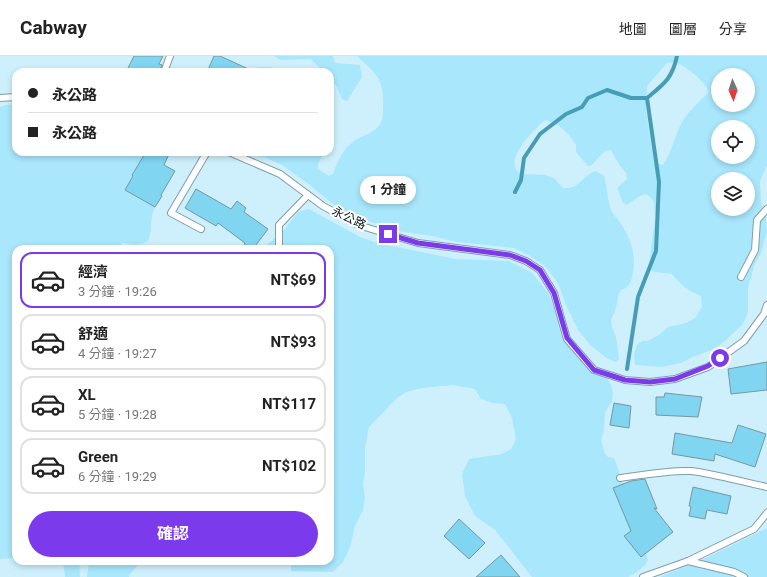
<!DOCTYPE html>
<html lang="zh-TW">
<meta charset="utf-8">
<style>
:root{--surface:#fff;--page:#f2f2f2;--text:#222;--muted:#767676;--line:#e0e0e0;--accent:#7c3aed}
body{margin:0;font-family:Roboto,"Noto Sans TC",sans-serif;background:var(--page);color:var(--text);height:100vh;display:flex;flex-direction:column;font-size:15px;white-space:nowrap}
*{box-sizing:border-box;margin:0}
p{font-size:13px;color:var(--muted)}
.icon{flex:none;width:22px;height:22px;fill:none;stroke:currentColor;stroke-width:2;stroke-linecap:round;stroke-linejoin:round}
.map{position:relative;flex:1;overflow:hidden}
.drawer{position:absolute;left:12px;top:189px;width:322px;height:320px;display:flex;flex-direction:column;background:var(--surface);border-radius:12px;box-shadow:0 2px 6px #0003}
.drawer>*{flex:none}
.hud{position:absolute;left:12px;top:12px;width:322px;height:88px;border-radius:12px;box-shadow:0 2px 6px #0003;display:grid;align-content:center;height:88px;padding:0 16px;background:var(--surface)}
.needle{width:26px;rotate:177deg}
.buttons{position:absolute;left:711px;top:12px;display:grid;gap:8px}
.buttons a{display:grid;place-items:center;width:44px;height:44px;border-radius:50%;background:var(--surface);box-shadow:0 2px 6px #0003;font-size:20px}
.end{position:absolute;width:18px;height:18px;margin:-9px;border:5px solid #7c3aed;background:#fff;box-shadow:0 0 0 2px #fff}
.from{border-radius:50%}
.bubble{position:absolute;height:28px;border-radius:14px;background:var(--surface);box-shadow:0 2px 6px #0003;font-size:13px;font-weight:700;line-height:28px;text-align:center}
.hud b{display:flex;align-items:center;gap:14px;height:38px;font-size:15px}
.hud b+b{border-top:1px solid var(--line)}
.hud i{width:10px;height:10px;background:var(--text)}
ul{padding:7px 0 0;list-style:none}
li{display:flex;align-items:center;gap:12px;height:56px;margin:0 8px 6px;padding:0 8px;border:2px solid var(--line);border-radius:12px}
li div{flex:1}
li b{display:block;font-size:15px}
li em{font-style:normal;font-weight:700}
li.active{border-color:var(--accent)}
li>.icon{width:36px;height:36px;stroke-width:1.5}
.cta{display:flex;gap:8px;margin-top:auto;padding:8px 16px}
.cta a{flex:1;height:46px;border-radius:24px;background:var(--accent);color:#fff;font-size:16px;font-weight:700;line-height:46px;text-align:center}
header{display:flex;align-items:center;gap:24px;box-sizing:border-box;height:56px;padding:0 20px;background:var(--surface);border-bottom:1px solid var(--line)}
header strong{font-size:19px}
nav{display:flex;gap:22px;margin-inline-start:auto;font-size:14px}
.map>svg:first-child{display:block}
</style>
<header>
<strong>Cabway</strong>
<nav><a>地圖</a><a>圖層</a><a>分享</a></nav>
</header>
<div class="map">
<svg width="767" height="521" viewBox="0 0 767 521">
<rect width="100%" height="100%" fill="#cef0fc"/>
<g fill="#a9e7fc" fill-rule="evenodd">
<polygon points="274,0 333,0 335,7 360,9 362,21 347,45 342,43 337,31 330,21 330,16 324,16 311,3 281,4"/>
<path d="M 357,0 L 767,0 L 767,109 L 760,125 L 761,146 L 766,163 L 767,176 L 761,197 L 754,210 L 748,232 L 748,257 L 742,269 L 726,284 L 714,293 L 693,301 L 681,307 L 662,311 L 635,309 L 634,298 L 637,289 L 642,285 L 647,285 L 659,279 L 668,271 L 686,267 L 695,262 L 702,251 L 701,240 C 688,235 680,228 672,218 L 655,216 L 651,214 L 649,208 L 655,163 L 654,145 L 649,140 L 645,138 L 638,141 L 627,149 L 623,147 L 617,132 L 627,123 L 626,117 L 618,107 L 611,94 C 602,93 598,105 590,110 L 588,110 L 576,96 L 576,89 L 569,79 L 559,70 L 546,64 L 539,69 L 523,87 L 517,97 L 514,106 L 516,114 L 521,118 L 545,119 L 554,122 L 563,132 C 582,133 580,120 596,115 L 604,120 C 607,131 607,142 611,153 C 613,159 618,163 621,168 C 632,185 637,201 632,221 C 631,227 628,232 621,234 L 619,238 L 615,255 L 611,264 L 612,271 L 616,281 L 619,303 L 616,306 L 608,303 L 590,289 L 578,274 L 566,249 L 558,227 L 545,210 L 530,200 L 514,192 L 457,186 L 432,180 L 397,175 L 362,163 L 339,153 L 306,126 L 282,109 L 264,101 L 253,99 L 246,96 L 271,96 L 279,100 L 284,99 L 285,96 L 324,96 L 318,108 L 318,113 L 329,120 L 333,118 C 337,106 343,93 354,85 C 363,79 375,77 380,68 C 383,64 383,57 383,53 C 385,24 377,18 357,0 ZM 676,6 C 689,13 703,23 709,36 C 700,45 689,55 682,66 C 675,79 671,98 663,109 L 654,106 L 646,56 L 647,30 L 667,7 ZM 718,19 L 748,19 L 748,49 L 718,49 ZM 718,71 L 748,71 L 748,101 L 718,101 ZM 718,123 L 748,123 L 748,153 L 718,153 Z"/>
<path d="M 270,11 L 279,16 L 248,16 C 253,10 263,11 270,11 Z"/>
<path d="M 16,48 L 16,96 L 146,96 L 132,119 L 132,122 L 125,134 L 155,151 C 149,163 153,174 148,185 C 139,190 131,189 121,186 L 124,193 L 16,193 L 16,501 L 13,502 L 0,503 L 0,51 L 6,49 Z"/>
<path d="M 309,153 L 360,181 L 377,187 L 456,203 L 509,205 L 532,217 L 549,238 L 565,283 L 591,315 L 607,322 L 611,329 L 613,337 L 612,345 L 605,357 L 604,374 L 601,384 L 605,398 L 608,401 L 614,402 L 635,461 L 648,504 C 644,512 636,517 628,521 L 532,521 L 495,474 L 475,460 L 465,440 L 462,418 L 469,403 L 502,398 L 511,393 L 516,384 L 512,362 L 505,348 L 493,347 L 481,343 L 475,333 L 453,329 L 422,332 L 406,336 L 397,342 L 369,371 L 365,392 L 365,417 L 363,428 L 365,441 L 363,454 L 355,470 L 350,491 L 343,506 L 333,516 L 291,515 L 291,505 L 330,505 L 330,193 L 266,193 L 268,188 L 285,173 L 298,156 Z"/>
<polygon points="767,472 767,521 660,521 708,501"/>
<polygon points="63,505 79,505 80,521 65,521"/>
<polygon points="89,505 141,505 129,519 129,521 87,521"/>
</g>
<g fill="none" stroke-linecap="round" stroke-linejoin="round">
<g stroke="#479db6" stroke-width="4">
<path d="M 515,136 L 521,124 L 524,102 L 540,78 L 566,58 L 582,51 L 588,42 L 607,34 L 631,42 L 647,42 C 664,28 672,23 677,0"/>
<polyline points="627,313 638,241 656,195 659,126 647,42"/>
</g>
</g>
<g fill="#80d5f0" stroke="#7797a2">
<polygon points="134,0 163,0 159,8 162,9 160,16 126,16"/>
<polygon points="214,0 220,0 255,16 207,16"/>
<polygon points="146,96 170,96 164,109 175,115 161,139 162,140 155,151 125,134 133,120 132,119"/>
<polygon points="196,133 231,153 237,145 246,152 244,156 268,173 253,193 242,193 245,187 218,167 216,170 185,152"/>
<polygon points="767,306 767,334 731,338 728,313"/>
<polygon points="665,337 702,341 698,361 656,359 656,341 664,341"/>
<polygon points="614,347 631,350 629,372 610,369"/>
<polygon points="738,369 766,378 755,411 715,398 714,405 672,398 675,377 732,387"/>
<polygon points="645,423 657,453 654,452 673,476 641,501 624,480 631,475 613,432 631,425"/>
<polygon points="693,431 731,440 727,458 707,454 705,463 689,460 691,451 689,450"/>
<polygon points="459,463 485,487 469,503 444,480"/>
<polygon points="501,499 520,521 476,521"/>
</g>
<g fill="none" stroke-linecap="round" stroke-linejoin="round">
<defs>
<g id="service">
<polyline points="164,16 170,0"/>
<polyline points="0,42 16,41"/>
<polyline points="229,96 280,118 323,150 358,169 418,187 510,199 526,205 540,214 554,237 567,283 594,314 625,324 650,326 675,323 708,311 744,285 764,258 767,249"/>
<polyline points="201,173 171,157 207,96"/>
<polyline points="280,193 279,189 279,169 308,139"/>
<polyline points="741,221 755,194 757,164 767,153"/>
<path d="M 620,422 C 641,419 670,414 691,415 C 716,418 742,426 767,431"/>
<polyline points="688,505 734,516 744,521"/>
<polyline points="643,521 688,505 754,473 767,457"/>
</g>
</defs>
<use href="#service" stroke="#7f9ea9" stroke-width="8"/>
<use href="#service" stroke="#fff" stroke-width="6"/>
</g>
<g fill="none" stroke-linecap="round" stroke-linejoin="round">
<polyline stroke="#7c3aed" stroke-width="5" points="388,178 418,187 510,199 526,205 540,214 554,237 567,282 594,314 625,324 650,326 675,323 708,310 720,302"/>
</g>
<g text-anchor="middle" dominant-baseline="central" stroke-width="4" stroke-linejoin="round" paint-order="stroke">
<g font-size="12" fill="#0b181c" stroke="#fff">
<text transform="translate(349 162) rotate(26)">永公路</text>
</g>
</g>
</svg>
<div class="buttons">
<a><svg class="needle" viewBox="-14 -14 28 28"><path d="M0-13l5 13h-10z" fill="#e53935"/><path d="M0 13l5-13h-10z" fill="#767676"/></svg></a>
<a><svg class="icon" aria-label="locate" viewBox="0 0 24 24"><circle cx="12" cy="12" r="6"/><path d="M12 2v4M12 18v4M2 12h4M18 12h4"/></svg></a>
<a><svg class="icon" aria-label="layers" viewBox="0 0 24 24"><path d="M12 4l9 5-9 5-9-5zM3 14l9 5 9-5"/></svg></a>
</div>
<i class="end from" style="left:720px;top:302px"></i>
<i class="end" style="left:388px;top:178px"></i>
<div class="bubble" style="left:360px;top:120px;width:56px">1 分鐘</div>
<div class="hud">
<b><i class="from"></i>永公路</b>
<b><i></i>永公路</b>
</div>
<section class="drawer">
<ul>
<li class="active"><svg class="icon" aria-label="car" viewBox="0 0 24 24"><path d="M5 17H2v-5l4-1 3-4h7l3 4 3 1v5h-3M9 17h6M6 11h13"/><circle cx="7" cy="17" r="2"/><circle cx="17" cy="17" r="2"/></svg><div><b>經濟</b><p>3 分鐘 · 19:26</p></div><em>NT$69</em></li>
<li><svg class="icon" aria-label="car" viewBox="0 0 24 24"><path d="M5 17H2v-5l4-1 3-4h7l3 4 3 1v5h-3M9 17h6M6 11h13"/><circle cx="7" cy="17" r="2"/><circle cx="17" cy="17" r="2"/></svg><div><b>舒適</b><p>4 分鐘 · 19:27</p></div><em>NT$93</em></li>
<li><svg class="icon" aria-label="car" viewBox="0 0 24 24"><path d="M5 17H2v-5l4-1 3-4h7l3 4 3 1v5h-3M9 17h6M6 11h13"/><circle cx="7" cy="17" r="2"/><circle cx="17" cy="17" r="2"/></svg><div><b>XL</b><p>5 分鐘 · 19:28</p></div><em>NT$117</em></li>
<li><svg class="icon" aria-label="car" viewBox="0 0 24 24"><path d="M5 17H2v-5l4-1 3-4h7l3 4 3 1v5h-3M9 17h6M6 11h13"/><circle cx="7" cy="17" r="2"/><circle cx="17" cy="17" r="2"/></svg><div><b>Green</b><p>6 分鐘 · 19:29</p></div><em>NT$102</em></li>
</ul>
<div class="cta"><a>確認</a></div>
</section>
</div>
